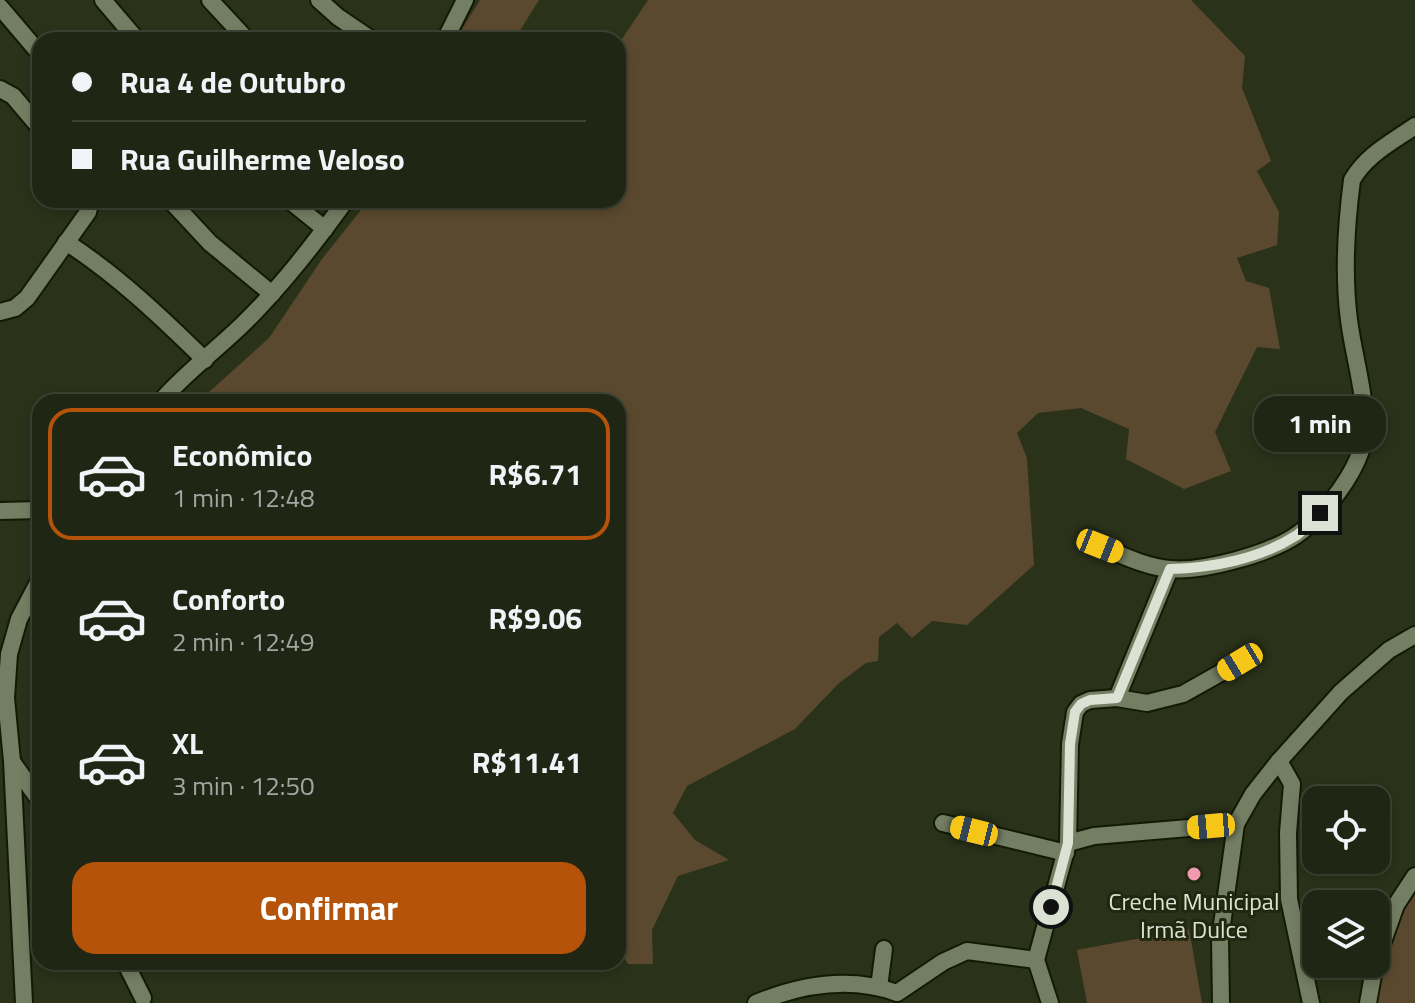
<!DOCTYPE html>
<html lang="pt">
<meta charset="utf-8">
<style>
:root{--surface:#202614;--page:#2d3222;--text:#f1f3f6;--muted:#a2a5a0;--line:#3d4334;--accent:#b45309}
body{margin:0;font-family:"Titillium Web",sans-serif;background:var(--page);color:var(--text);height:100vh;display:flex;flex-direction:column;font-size:30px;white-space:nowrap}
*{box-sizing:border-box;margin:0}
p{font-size:26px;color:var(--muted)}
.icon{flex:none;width:44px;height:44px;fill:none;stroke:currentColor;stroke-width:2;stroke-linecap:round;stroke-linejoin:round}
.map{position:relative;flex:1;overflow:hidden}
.drawer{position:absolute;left:32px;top:394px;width:594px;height:576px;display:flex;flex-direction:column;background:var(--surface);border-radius:24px;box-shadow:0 4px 12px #0003,0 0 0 2px var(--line)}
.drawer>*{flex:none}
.top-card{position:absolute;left:32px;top:32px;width:594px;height:176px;border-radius:24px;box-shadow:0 4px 12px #0003,0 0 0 2px var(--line);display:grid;align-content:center;height:176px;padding:0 40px;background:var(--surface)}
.buttons{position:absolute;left:1302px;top:786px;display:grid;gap:16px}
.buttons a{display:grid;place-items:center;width:88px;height:88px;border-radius:16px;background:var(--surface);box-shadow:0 4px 12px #0003,0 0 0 2px var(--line);font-size:40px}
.end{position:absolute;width:36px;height:36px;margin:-18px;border:10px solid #dce2d3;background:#111;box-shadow:0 0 0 4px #111}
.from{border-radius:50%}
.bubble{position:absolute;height:56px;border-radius:24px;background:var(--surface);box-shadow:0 4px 12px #0003,0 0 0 2px var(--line);font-size:26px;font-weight:700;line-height:56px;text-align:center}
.car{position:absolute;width:24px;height:48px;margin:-24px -12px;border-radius:10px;box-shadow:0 0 6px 2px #0007;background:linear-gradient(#f5c518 24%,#345 0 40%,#f5c518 0 76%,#345 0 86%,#f5c518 0)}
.top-card b{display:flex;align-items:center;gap:28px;height:76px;font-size:30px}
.top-card b+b{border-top:2px solid var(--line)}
.top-card i{width:20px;height:20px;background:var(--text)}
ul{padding:14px 0 0;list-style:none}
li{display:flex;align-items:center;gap:24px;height:132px;margin:0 16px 12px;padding:0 24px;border:4px solid transparent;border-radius:24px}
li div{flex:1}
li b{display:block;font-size:30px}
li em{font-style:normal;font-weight:700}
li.current{border-color:var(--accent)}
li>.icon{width:72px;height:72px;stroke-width:1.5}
.action{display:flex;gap:16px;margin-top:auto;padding:16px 40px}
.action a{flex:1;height:92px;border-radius:24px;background:var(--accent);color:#fff;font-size:32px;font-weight:700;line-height:92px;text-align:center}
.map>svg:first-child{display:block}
</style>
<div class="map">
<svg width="1415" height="1003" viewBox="0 0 1415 1003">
<rect width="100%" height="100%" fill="#2a321a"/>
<g fill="#5b492f">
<polygon points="480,0 539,0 514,40 455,40"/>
<polygon points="648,0 1191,0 1245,56 1242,88 1271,161 1257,171 1279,212 1277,245 1237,258 1246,281 1269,288 1280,349 1257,347 1215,432 1231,471 1184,489 1126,459 1129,429 1081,408 1038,413 1017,433 1027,458 1034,565 967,625 932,621 912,638 897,623 879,637 878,661 866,663 839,683 795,729 687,786 673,813 695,840 729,860 678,876 652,930 653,964 628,964 618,948 618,402 198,402 269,338 322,259 369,200 618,200 618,45"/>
<path d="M 1415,867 L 1415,1003 L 1374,1003 C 1379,970 1386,885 1415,867 Z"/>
<polygon points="1189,929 1202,1003 1087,1003 1077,950"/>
</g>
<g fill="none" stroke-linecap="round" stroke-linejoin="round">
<defs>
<g id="minor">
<polyline points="103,0 137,40"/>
<polyline points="210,0 247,40"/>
<polyline points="319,0 338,17 372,40"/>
<polyline points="0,7 40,54"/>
<polyline points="445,40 465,0"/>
<polyline points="0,89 13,96 40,128"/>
<polyline points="170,200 210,243 272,294"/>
<polyline points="289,200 325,229"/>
<path d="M 66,242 C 117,275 161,317 205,360"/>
<polyline points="0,312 15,308 27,298 88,212 91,200"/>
<path d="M 160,402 C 184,374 215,351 242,325 C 281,287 314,244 346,200"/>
<polyline points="0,511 40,510"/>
<path d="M 1100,546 C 1122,555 1145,567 1170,569 C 1203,572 1270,554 1298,534 C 1324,516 1362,467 1364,435 C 1367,396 1354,359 1349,320 C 1343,274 1346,226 1352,180 C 1366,155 1392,142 1415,126"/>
<polyline points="1117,698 1170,569"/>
<polyline points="1279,761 1292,784 1288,833 1289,899 1311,1003"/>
<polyline points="13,763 40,801"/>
<polyline points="943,823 1066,853"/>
<polyline points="1068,843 1094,836 1236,824"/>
<polyline points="1376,961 1396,905 1415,876"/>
<polyline points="125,962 143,998"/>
<polyline points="879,987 884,949"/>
<polyline points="24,1003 12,761 6,698 9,654 19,619 40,579"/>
<path d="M 756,1003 C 800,985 850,976 897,993 L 943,962 L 967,951 L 1036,960"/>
<polyline points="1050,1003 1036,960 1068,843 1070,744 1075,712 1081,704 1090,700 1117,698 1147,703 1183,694 1240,662"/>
<polyline points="1221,1003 1220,939 1236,824 1253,794 1279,761 1341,692 1389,650 1415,635"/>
<polyline points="1368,1003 1375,964"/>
</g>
</defs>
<use href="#minor" stroke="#121a04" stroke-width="20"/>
<use href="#minor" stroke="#747e63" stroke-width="16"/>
</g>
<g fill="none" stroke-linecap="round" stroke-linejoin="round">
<path stroke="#dce2d3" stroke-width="10" d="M 1051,907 L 1068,843 L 1070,744 L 1075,712 L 1081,704 L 1090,700 L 1117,698 L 1170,569 C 1212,568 1260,559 1297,535 C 1305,529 1312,520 1320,513"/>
</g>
<circle fill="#f29ab0" stroke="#202810" stroke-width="3" cx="1194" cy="874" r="8"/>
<g text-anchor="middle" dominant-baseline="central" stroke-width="6" stroke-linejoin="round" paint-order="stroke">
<g font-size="24" fill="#dce2d3" stroke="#202810">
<text x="1194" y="901">Creche Municipal<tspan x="1194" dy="28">Irmã Dulce</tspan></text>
</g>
</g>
</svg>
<div class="buttons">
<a><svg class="icon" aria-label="locate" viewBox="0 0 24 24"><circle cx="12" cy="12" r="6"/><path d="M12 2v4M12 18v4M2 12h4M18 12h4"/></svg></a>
<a><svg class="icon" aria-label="layers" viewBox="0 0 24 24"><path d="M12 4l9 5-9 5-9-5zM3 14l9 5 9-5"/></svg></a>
</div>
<i class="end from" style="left:1051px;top:907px"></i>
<i class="end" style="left:1320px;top:513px"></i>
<div class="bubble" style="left:1254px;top:396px;width:132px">1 min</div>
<i class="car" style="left:1100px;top:546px;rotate:112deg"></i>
<i class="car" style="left:1240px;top:662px;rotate:239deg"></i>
<i class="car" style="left:1211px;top:826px;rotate:265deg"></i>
<i class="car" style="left:974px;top:831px;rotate:284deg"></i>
<div class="top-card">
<b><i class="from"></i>Rua 4 de Outubro</b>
<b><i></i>Rua Guilherme Veloso</b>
</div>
<section class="drawer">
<ul>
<li class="current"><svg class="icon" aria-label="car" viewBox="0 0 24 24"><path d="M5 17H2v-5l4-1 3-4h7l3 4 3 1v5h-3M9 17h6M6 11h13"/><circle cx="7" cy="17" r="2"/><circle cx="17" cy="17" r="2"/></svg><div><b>Econômico</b><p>1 min · 12:48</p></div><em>R$6.71</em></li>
<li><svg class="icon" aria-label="car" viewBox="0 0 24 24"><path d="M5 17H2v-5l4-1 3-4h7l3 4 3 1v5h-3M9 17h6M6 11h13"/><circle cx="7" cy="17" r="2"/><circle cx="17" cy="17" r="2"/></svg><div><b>Conforto</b><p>2 min · 12:49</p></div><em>R$9.06</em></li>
<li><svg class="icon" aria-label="car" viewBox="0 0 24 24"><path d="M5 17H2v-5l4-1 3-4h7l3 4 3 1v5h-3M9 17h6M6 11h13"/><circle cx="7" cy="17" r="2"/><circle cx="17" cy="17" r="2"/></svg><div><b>XL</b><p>3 min · 12:50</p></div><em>R$11.41</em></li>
</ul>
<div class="action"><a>Confirmar</a></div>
</section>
</div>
